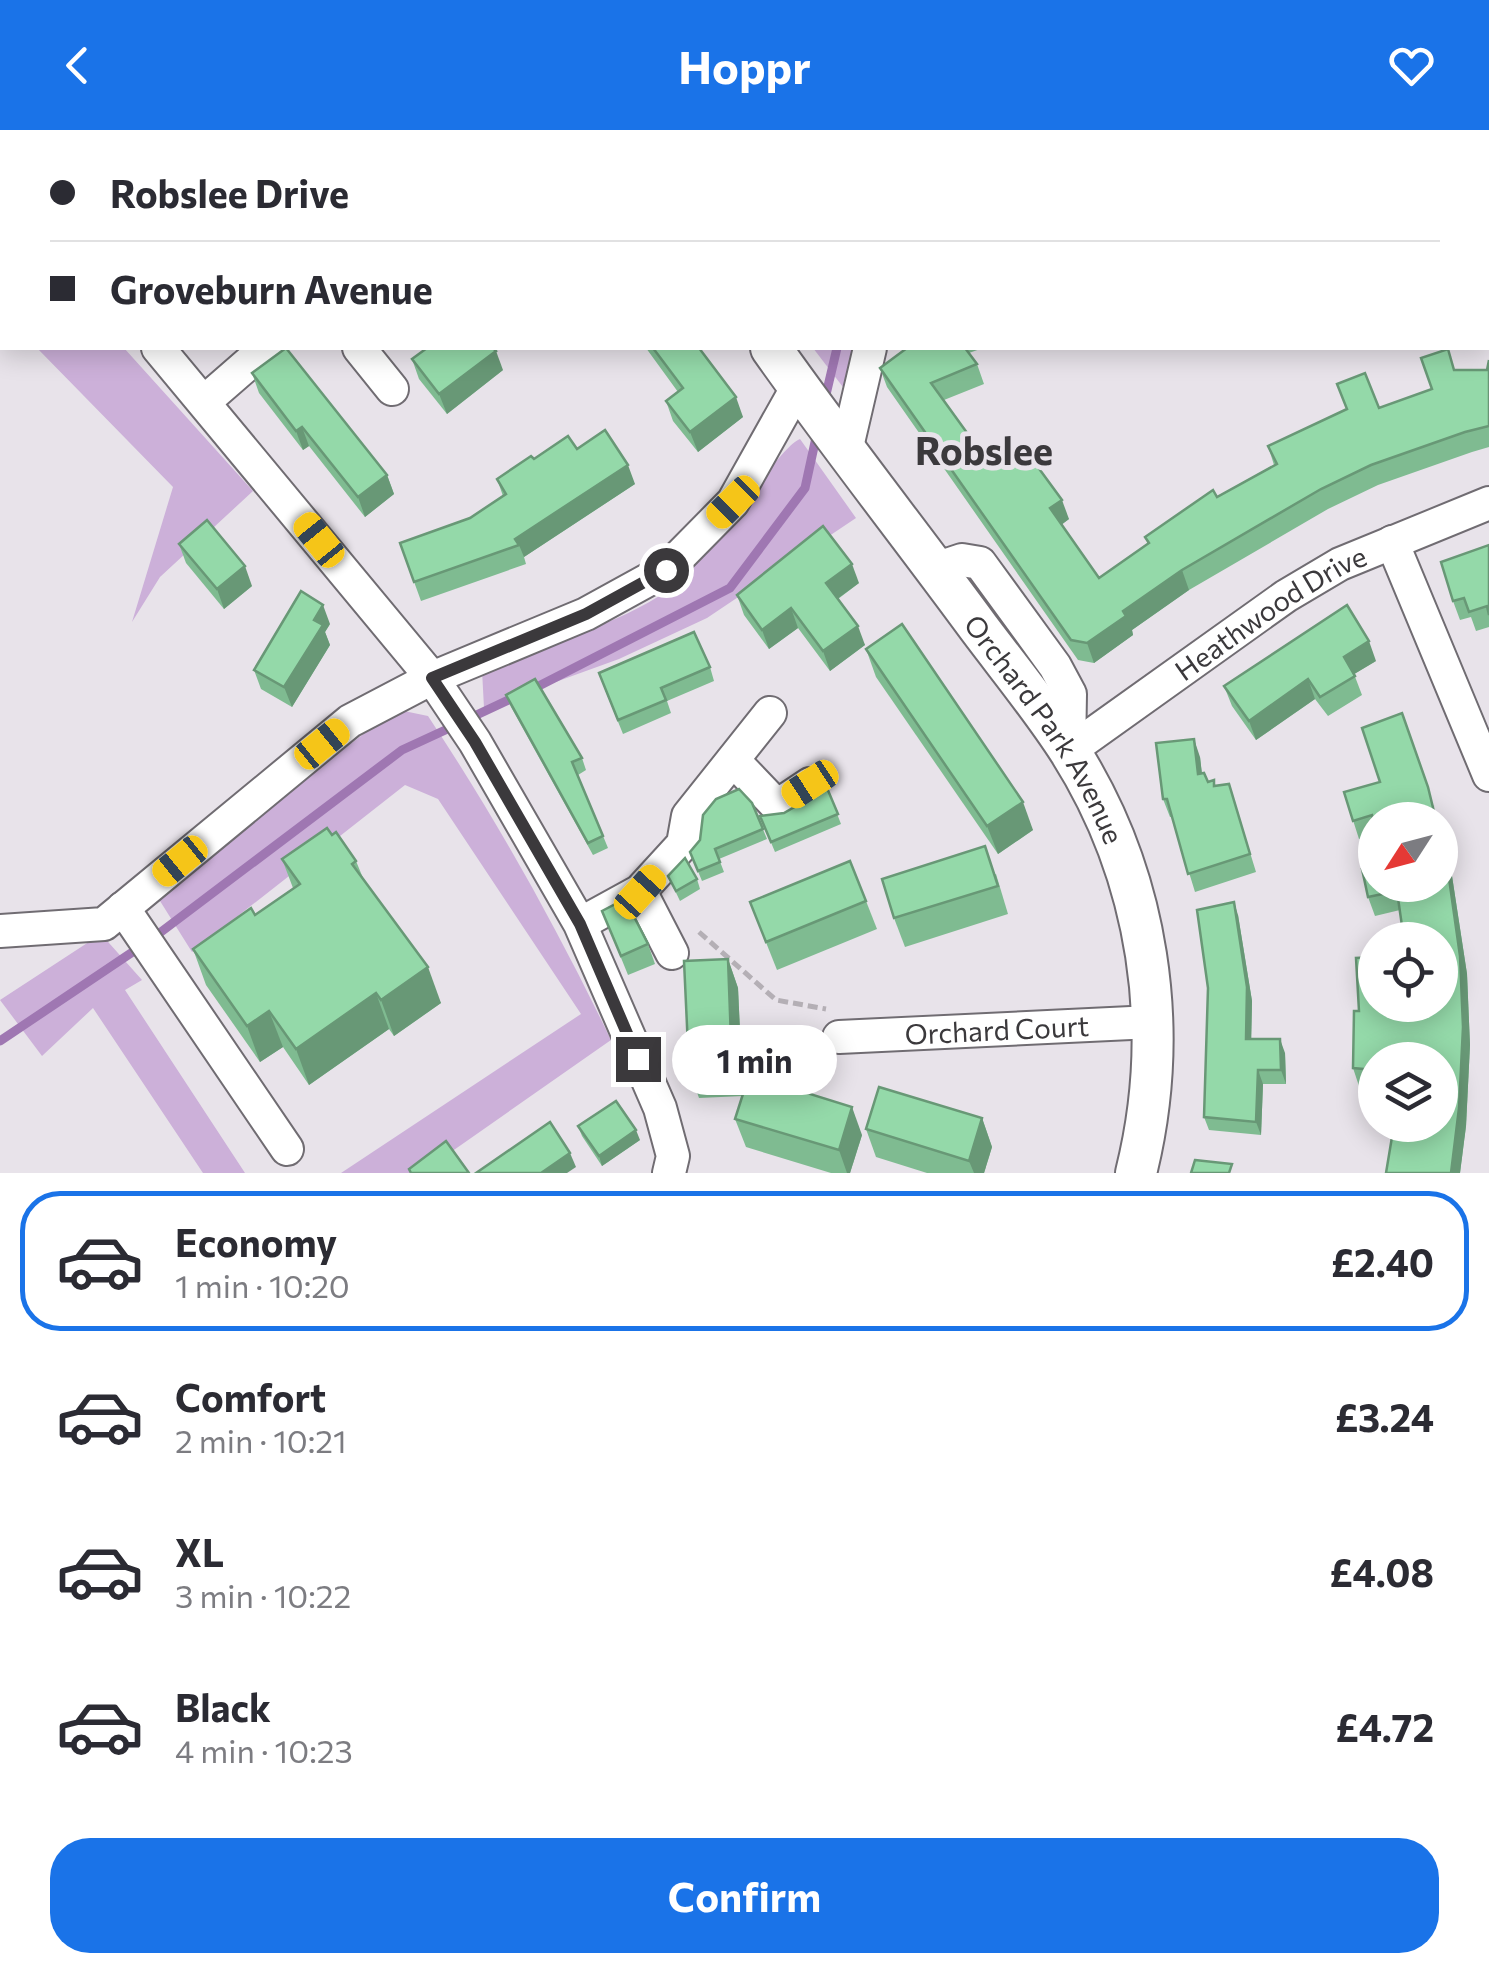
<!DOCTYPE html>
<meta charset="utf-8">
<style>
:root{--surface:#fff;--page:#f2f2f3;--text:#2b2b33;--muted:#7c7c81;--line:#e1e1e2;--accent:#1a73e8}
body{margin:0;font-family:Commissioner,sans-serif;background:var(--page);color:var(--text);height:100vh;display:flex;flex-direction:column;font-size:38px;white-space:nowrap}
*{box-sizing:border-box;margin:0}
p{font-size:32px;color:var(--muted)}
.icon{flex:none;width:55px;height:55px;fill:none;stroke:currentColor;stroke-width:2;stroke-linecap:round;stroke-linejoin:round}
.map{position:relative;height:1043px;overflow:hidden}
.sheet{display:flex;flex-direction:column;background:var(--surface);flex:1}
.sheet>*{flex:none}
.top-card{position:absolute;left:0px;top:0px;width:1490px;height:220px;box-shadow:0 5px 25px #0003;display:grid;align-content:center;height:220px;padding:0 50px;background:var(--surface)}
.needle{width:65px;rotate:234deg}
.buttons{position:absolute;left:1358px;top:672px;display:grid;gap:20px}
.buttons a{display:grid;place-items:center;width:100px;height:100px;border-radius:50%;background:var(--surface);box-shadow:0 5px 25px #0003;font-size:50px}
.end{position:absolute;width:45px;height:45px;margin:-22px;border:12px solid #3b393c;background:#fff;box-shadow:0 0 0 5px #fff}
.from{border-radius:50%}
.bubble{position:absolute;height:70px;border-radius:35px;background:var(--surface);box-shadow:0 5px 25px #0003;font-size:32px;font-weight:700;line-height:70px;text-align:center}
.car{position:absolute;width:30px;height:60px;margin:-30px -15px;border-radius:12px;box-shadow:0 0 8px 2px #0007;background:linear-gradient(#f5c518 24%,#345 0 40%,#f5c518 0 76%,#345 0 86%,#f5c518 0)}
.top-card b{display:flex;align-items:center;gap:35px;height:95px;font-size:38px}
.top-card b+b{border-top:2px solid var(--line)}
.top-card i{width:25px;height:25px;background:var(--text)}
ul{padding:18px 0 0;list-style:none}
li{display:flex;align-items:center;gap:30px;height:140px;margin:0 20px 15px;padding:0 30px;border:5px solid transparent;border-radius:40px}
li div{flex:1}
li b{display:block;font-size:38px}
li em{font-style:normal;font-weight:700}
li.current{border-color:var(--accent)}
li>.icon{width:90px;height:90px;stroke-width:1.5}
.cta{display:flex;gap:20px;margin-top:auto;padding:20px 50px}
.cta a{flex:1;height:115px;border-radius:40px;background:var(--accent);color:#fff;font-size:40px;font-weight:700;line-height:115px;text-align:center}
header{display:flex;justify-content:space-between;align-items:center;height:130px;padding:0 50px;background:var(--accent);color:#fff;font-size:45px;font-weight:700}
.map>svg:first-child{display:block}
</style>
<header><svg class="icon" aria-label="back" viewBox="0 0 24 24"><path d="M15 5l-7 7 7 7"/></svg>Hoppr<svg class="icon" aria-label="heart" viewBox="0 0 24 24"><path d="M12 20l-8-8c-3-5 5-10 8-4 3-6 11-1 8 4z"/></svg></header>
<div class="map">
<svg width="1489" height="1043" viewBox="0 0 1489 1043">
<rect width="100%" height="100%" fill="#e8e3ea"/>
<g fill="#ccb0d9">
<polygon points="37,218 124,218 253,361 160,447 132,492 173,357"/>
<polygon points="813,218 852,218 846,261"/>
<path d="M 800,309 L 856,388 L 707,488 L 619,529 L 484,578 L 482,540 L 493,530 C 554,510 625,494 676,454 C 710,428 778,317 800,309 Z"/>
<path d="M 404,581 L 428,586 C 497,690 557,798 611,910 L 421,1043 L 341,1043 L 581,884 L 438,669 L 405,655 L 192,822 L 155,763 L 370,599 Z"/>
<polygon points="101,804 142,850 125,860 245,1043 203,1043 93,878 42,926 0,870"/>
</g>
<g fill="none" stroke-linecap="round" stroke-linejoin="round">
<g stroke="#9f77b2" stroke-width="9">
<polyline points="1282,2 1295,0"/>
<polyline points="824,273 837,218"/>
<polyline points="531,560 730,458 805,358 817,303"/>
<polyline points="468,589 517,566"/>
<polyline points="153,808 402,620 454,596"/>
<polyline points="0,911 140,817"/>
</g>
<defs>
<g id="minor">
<polyline points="0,33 2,37"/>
<polyline points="158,218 432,548 475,612 580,794 660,978 673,1026 669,1043"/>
<polyline points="359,218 392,259"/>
<polyline points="204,272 266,218"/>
<polyline points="846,321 870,218"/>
<polyline points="1392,412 1489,645"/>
<polyline points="935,439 962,430 980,433 1055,536 1070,564 1069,621"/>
<path id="s1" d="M 1069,621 L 1286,466 L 1340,434 L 1489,373"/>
<polyline points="733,630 777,676 810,654"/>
<polyline points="640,761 672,823"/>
<polyline points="123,778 287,1019"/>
<polyline points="589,789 640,761 683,714 688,686 770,583"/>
<polyline points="0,801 104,794 350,591 432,548 586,484 666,440 733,372 798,256"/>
<path id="s2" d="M 839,907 L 1152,892"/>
</g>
<g id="tertiary">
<polyline points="618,0 619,2"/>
<polyline points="978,2 986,0"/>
<path id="s3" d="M 771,218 C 838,313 910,404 979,498 C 1009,538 1042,578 1069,620 C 1149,746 1172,899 1136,1043"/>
</g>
</defs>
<use href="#minor" stroke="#706c72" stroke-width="36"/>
<use href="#tertiary" stroke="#706c72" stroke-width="44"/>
<polyline stroke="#b4afb5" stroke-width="5" stroke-dasharray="10 5" stroke-linecap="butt" points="699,802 776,870 826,879"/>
<use href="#minor" stroke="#fff" stroke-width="32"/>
<use href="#tertiary" stroke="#fff" stroke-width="40"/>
</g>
<g fill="#7fbb91">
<polygon points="646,218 699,218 743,287 698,322 673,291 666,271 678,262"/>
<polygon points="907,218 983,218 969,223 977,234 984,254 944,270 991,336 1069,389 1061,395 1099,448 1148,414 1145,407 1274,335 1268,316 1432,259 1456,240 1487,240 1489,230 1489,317 1472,322 1378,355 1328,379 1189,460 1132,500 1133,505 1094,533 1078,530 887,257 880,238"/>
<polygon points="412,229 503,240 447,284 419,249"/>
<polygon points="252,243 387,345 394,364 365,387 309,316 303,320 259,263"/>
<polygon points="577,319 635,354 524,427 526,434 421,471 400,413 470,388 503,366 497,349 534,329"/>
<polygon points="179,414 252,456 224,479 186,433"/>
<polygon points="1489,415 1489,497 1476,501 1471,487 1460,490 1453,471"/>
<polygon points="859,453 838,469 865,515 830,541 798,498 769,519 744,485 737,465"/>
<polygon points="330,494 325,502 330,515 292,577 261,559 254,540"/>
<polygon points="866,519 1033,700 998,724 876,547"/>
<polygon points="1376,531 1354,544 1362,565 1328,586 1315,569 1256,610 1232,576 1224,556"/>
<polygon points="710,537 714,551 667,571 671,583 623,604 604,557"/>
<polygon points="506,565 582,628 586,640 578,645 608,718 593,725 511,577"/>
<polygon points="1200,627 1202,644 1208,652 1214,650 1215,656 1229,654 1256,742 1195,762 1172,687 1170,687 1163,669"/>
<polygon points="827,658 841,694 775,722 760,686 784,683"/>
<polygon points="1344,662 1435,676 1375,690 1375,704 1359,709"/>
<polygon points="752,673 767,709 719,729 724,742 702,751 690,722"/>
<polygon points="1440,696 1452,746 1467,844 1470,915 1466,996 1460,1043 1386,1043 1393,1000 1379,999 1377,995 1440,995 1375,930 1375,988 1372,980 1374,957 1359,956 1353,938 1440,875 1400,780 1375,786 1368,767 1362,739 1440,755"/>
<polygon points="332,705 356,731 363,748 441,873 394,906 389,899 309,955 283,917 260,932 206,855 193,819 255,785 293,758 282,729"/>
<polygon points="996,744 1008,784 905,817 894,788"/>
<polygon points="668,746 697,749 700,759 680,771"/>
<polygon points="866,771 877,799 777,840 750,772"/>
<polygon points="602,781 648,814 655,834 628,845"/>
<polygon points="1238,785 1252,871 1251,909 1285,923 1286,954 1263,954 1261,1005 1209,1000 1204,987"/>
<polygon points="728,829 738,858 743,966 862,1005 850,1043 831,1043 746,1017 735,989 743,966 699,968 689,939"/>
<polygon points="982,988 992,1017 984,1043 927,1043 876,1027 866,999"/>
<polygon points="578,996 640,1010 602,1036 582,1006"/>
</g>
<g fill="#689876">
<polygon points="496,221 503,240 447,284 439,264"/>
<polygon points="736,267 743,287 698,322 690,302"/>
<polygon points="302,297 309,316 303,320 296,301"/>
<polygon points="628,335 635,354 524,427 519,415 515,409"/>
<polygon points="387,345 394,364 365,387 358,367"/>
<polygon points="1062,370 1069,389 1057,398 1050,378"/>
<polygon points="852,434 859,453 833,472 826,453"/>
<polygon points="245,436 252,456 224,479 217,459"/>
<polygon points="1182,440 1189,460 1132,500 1133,505 1094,533 1087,513 1123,481"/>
<polygon points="323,475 330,494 325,502 330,515 292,577 284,557 314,490"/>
<polygon points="791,478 798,498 769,519 762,500"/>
<polygon points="858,496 865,515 830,541 823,521"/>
<polygon points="1369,511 1376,531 1351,546 1344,527"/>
<polygon points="1308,549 1315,569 1256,610 1249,591"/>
<polygon points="1194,609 1200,627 1204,662 1198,644"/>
<polygon points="1023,672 1033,700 998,724 987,696"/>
<polygon points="1440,696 1452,746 1467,844 1470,915 1466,996 1460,1043 1451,1043"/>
<polygon points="1234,772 1238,785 1252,871 1251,923 1246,909"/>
<polygon points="728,829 738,858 743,966 732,937"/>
<polygon points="428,837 441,873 394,906 381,870"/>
<polygon points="376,863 389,899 309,955 296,919"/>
<polygon points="269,881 283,917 260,932 247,896"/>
<polygon points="1280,909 1285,923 1286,954 1281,940"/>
<polygon points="1258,940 1263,954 1261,1005 1256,992"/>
<polygon points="852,977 862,1005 850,1043 847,1043 839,1020"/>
<polygon points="982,988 992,1017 984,1043 974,1043 969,1031"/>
<polygon points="636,1000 640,1010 602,1036 599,1026"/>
<polygon points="570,1023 576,1037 567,1043 541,1043"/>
</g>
<g fill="#94d9a9" stroke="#689876" stroke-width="2.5">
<polygon points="36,0 85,0 86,2 38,2"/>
<polygon points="206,0 234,0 233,2 206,2"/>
<polygon points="496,0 541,0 543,2 498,2"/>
<polygon points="700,0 767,0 766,2 702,2"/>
<polygon points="1383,0 1489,0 1489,20 1488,20 1488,2 1383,2"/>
<polygon points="286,218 387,345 358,367 302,297 296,301 252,243"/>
<polygon points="427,218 493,218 496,221 439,264 412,229"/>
<polygon points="653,218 699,218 736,267 690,302 666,271 683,258"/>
<polygon points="907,218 965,218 977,234 931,253 991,336 1021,314 1062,370 1050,378 1099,448 1149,413 1145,407 1213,360 1217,367 1277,334 1268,316 1347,279 1337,254 1365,243 1379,278 1432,259 1421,228 1448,219 1454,240 1487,240 1489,230 1489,296 1465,302 1371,335 1321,359 1182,440 1123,481 1126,486 1087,513 1071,510 880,238"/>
<polygon points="605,300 628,335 515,409 519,415 414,452 400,413 470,388 506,364 497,349 531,326 534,329 568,306 577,319"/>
<polygon points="207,390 245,436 217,459 179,414"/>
<polygon points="823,396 852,434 826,453 858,496 823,521 791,478 762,500 737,465"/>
<polygon points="1489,415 1489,485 1487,476 1469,482 1464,468 1453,471 1441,432"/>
<polygon points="301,461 323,475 314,490 323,495 284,557 254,540"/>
<polygon points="1347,475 1369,511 1344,527 1355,546 1320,567 1308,549 1249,591 1224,556"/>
<polygon points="902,494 1023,672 987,696 866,519"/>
<polygon points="694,502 710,537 661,558 666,570 618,590 599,543"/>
<polygon points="535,549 582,628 572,632 603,706 588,713 506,565"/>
<polygon points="1402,583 1428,657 1436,690 1375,690 1375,696 1372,685 1353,691 1344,662 1380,652 1362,598"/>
<polygon points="1194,609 1198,644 1204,643 1208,652 1214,650 1214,656 1229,654 1250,724 1188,744 1167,669 1163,669 1156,613"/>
<polygon points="827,658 838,684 771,712 760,686 784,683"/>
<polygon points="739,659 752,673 763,699 715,719 720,732 698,741 690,722 700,710 703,685 716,669"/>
<polygon points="327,698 332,705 336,702 356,731 352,734 428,837 381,870 376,863 296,919 269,881 247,896 193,819 251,778 255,785 300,754 282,729"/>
<polygon points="1440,704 1446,727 1460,826 1463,897 1459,978 1451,1043 1386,1043 1394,995 1440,995 1440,930 1375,930 1375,940 1353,938 1354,881 1359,881 1356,828 1375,827 1375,875 1440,875 1440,810 1404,810 1397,761 1368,767 1362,739 1375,736 1375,755 1440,755"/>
<polygon points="985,716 998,756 894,788 882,749"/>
<polygon points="685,728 697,749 676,761 668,746"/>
<polygon points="850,731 866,771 766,812 750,772"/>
<polygon points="625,769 648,814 621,826 602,781"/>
<polygon points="1234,772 1247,857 1246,909 1280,909 1281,940 1258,940 1256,992 1204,987 1208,858 1197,780"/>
<polygon points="728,829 732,937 689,939 684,831"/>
<polygon points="749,945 852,977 839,1020 735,989"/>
<polygon points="1375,951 1375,981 1372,980"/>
<polygon points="879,957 982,988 969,1031 866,999"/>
<polygon points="616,971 636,1000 599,1026 578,996"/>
<polygon points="550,992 570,1023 541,1043 476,1043"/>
<polygon points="446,1011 469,1043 411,1043 409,1039"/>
<polygon points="1195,1030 1232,1034 1229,1043 1191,1043"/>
</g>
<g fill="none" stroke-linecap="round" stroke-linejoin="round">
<polyline stroke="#3b393c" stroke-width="12" points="638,929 580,794 475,612 432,548 586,484 666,440"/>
</g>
<g text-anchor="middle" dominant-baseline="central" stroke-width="10" stroke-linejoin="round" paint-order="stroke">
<g font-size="28" fill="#3b393c" stroke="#e8e3ea">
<text stroke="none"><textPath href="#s1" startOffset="245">Heathwood Drive</textPath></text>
<text stroke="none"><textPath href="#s3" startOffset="470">Orchard Park Avenue</textPath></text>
<text stroke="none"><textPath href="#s2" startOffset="158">Orchard Court</textPath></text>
</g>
<g font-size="38" font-weight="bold" fill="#3b393c" stroke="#e8e3ea">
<text x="984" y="319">Robslee</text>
</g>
</g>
</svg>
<div class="buttons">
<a><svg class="needle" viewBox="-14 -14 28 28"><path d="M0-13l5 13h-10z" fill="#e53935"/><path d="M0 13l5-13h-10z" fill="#7c7c81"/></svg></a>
<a><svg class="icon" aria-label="locate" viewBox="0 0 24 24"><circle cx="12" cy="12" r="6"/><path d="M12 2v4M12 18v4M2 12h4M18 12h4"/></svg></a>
<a><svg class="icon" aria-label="layers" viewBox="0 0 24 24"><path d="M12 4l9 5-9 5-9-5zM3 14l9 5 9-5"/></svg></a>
</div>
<i class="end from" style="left:666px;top:440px"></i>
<i class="end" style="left:638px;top:929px"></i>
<div class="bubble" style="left:672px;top:895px;width:165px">1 min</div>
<i class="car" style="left:733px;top:372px;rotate:225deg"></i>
<i class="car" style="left:319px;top:410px;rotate:321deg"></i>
<i class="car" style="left:322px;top:614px;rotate:51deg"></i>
<i class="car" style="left:810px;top:654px;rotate:237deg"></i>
<i class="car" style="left:180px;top:731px;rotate:231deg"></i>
<i class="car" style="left:640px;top:762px;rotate:42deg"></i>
<div class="top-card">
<b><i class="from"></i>Robslee Drive</b>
<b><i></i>Groveburn Avenue</b>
</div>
</div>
<section class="sheet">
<ul>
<li class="current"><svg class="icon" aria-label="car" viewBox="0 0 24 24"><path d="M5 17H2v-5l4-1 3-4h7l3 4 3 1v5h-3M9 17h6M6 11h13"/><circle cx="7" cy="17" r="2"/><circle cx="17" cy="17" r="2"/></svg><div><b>Economy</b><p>1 min · 10:20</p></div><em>£2.40</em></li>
<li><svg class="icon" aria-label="car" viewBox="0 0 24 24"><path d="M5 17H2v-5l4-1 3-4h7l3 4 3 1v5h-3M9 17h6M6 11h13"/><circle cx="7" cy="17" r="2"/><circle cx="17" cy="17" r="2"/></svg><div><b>Comfort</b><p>2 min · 10:21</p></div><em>£3.24</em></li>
<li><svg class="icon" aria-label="car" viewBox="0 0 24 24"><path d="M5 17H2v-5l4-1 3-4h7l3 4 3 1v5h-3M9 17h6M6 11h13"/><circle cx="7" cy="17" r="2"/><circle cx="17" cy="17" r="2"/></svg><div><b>XL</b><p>3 min · 10:22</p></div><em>£4.08</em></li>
<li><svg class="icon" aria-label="car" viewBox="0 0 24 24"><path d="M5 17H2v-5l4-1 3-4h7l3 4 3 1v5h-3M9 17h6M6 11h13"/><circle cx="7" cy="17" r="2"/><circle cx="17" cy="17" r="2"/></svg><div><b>Black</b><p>4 min · 10:23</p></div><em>£4.72</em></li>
</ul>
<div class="cta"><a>Confirm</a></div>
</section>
